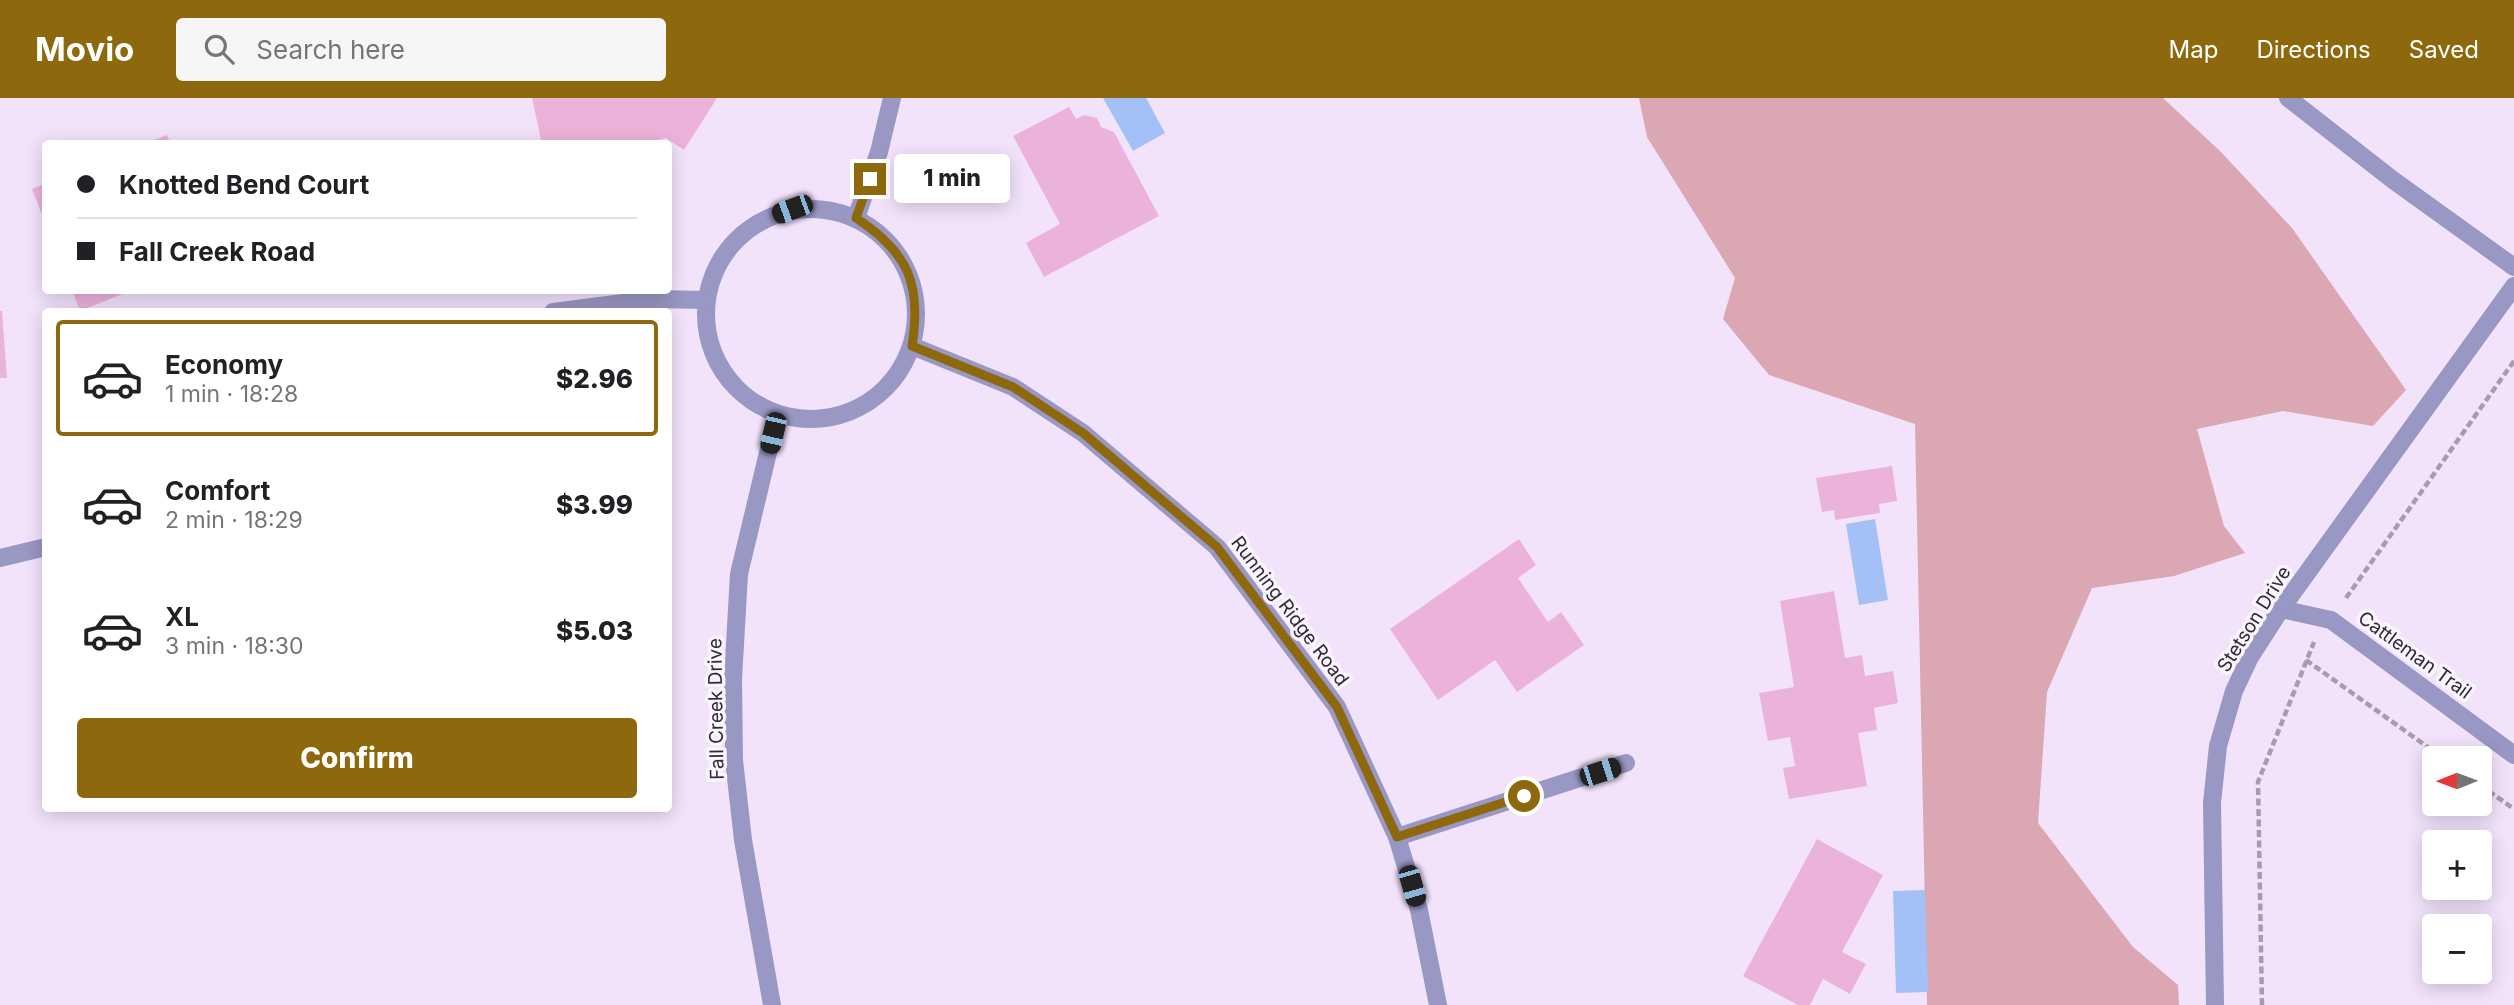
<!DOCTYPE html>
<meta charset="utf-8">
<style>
:root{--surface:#fff;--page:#f6f6f6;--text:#202124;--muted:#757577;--line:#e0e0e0;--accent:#8e680c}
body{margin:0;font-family:Inter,sans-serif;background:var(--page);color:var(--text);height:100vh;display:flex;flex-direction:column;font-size:26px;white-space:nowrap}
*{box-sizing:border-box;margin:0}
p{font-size:23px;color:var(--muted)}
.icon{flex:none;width:38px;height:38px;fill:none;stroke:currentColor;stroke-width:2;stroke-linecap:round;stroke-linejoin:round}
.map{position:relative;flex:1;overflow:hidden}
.details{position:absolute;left:42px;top:210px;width:630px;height:504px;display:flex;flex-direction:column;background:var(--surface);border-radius:7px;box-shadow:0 4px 18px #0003}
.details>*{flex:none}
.banner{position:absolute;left:42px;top:42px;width:630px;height:154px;border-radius:7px;box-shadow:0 4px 18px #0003;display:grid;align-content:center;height:154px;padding:0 35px;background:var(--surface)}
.needle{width:46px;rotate:269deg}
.buttons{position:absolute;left:2422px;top:648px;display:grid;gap:14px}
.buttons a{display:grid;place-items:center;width:70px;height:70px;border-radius:7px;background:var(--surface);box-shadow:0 4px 18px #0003;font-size:35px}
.end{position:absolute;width:32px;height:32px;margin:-16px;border:9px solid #8e680c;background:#fff;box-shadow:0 0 0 4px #fff}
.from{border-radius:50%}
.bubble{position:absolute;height:49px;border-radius:7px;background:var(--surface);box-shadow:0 4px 18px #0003;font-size:23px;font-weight:800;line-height:49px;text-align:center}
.car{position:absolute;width:21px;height:42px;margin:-21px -10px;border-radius:9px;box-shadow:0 0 5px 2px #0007;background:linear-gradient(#222 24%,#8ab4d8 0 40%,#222 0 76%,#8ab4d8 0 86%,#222 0)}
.banner b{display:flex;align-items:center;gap:24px;height:66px;font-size:26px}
.banner b+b{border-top:2px solid var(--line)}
.banner i{width:18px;height:18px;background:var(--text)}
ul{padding:12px 0 0;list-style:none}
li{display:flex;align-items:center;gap:21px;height:116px;margin:0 14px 10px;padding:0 21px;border:4px solid transparent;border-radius:7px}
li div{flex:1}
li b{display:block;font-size:26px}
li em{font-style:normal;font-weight:800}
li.current{border-color:var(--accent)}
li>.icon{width:63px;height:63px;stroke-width:1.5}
.primary-button{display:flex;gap:14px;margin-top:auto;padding:14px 35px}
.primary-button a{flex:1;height:80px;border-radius:7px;background:var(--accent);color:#fff;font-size:28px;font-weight:800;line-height:80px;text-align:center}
header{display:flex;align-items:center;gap:42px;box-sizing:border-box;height:98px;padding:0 35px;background:var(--accent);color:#fff}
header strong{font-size:33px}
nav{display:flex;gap:38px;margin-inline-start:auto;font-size:24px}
.search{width:490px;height:63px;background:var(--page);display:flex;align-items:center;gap:18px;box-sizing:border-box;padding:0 24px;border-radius:7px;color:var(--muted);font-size:26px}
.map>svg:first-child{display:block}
</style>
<header>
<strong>Movio</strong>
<div class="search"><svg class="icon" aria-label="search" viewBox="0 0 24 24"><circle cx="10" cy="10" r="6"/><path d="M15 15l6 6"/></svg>Search here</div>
<nav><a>Map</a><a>Directions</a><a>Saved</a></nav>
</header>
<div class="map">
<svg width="2514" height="907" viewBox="0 0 2514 907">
<rect width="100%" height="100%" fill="#f2e3fb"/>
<polygon fill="#daa7b2" points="1639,0 2163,0 2221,54 2292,130 2406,292 2373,328 2283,313 2197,331 2224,428 2245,455 2174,478 2092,490 2047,594 2038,725 2133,849 2178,887 2179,907 1927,907 1915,326 1769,277 1723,221 1735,180 1647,39"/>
<g fill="#a3c1f6">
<polygon points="1103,0 1146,0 1165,35 1133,53"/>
<polygon points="1875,421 1888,502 1859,507 1846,426"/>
<polygon points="1925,792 1928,894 1896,895 1893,793"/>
</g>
<g fill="#ecb3da">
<polygon points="532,0 717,0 684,52 666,40 642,46 542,46"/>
<polygon points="1069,9 1076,21 1084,17 1097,20 1101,29 1114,34 1159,118 1044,179 1026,145 1060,126 1013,38"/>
<polygon points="167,37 171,46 147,46 146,45"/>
<polygon points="46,85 46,124 45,124 32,91"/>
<polygon points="72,192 130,192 130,193 80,213"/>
<polygon points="0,213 2,213 7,280 0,280"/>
<polygon points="1892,368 1897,403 1879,406 1880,415 1835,422 1834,412 1822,414 1816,380"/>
<polygon points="1519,441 1536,467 1518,480 1548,524 1561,514 1584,547 1517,594 1495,562 1438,602 1390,531"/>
<polygon points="1834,493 1845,560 1862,557 1865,578 1893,573 1898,605 1874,610 1877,632 1858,635 1867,688 1789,701 1783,670 1795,668 1790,639 1768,643 1759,595 1794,589 1780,503"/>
<polygon points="1817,741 1883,777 1842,854 1866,866 1850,896 1823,881 1810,907 1798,907 1743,878"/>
</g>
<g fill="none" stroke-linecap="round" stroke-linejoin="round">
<g stroke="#a79bae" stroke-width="4.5" stroke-dasharray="7 3.5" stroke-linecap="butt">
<polyline points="2346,500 2514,263"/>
<polyline points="2306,562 2443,660"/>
<polyline points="2480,687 2514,711"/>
<polyline points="2262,907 2258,684 2314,544"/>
</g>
<g stroke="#9997c3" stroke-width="18">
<polyline points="2288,0 2393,82 2514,169"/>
<circle cx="811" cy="216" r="105"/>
<polyline points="856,120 879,54 892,0"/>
<polyline points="553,214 654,201 706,202"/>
<polyline points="912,248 1013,289 1083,335 1217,449 1337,609 1397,739 1419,812 1438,907"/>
<polyline points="0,460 46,449"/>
<polyline points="2281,511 2331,522 2514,657"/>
<polyline points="1397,739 1626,665"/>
<polyline points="772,907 743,742 734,662 733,581 739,476 777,317"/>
<polyline points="2215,907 2212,705 2218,648 2234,593 2250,559 2281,511 2514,188"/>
</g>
</g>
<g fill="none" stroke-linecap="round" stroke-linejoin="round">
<path stroke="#8e680c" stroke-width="9" d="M 870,81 L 856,120 C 908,154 922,186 912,248 L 1013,289 L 1083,335 L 1217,449 L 1337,609 L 1397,739 L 1524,698"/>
</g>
<g text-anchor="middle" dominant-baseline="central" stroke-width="7" stroke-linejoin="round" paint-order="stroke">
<g font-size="19" fill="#302a34" stroke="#faf4fe">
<text transform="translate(1290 513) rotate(53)">Running Ridge Road</text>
<text transform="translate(2254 521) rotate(-58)">Stetson Drive</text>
<text transform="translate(2415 557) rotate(36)">Cattleman Trail</text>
<text transform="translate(716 611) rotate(-91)">Fall Creek Drive</text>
</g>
</g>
</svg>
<div class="buttons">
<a><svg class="needle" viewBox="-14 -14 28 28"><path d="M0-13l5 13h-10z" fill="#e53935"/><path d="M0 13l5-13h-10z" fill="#757577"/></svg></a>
<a>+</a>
<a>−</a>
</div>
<i class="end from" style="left:1524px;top:698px"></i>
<i class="end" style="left:870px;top:81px"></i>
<div class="bubble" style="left:894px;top:56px;width:116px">1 min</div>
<i class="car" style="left:792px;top:111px;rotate:250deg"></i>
<i class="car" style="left:773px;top:335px;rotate:193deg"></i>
<i class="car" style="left:1600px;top:674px;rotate:72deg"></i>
<i class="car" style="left:1412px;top:788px;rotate:164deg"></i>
<div class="banner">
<b><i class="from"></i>Knotted Bend Court</b>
<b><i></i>Fall Creek Road</b>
</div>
<section class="details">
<ul>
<li class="current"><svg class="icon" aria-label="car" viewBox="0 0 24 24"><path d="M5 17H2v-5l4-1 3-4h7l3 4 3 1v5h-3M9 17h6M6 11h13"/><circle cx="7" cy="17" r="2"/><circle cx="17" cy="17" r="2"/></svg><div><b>Economy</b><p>1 min · 18:28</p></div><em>$2.96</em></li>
<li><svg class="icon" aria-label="car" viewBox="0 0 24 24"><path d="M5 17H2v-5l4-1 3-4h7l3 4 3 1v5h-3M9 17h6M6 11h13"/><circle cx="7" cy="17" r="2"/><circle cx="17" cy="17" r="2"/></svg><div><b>Comfort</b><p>2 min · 18:29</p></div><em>$3.99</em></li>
<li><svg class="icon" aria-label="car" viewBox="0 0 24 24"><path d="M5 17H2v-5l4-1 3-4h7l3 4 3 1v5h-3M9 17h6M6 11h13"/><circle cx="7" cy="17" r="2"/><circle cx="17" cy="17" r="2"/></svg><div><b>XL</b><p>3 min · 18:30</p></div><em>$5.03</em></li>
</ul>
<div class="primary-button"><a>Confirm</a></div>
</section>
</div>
